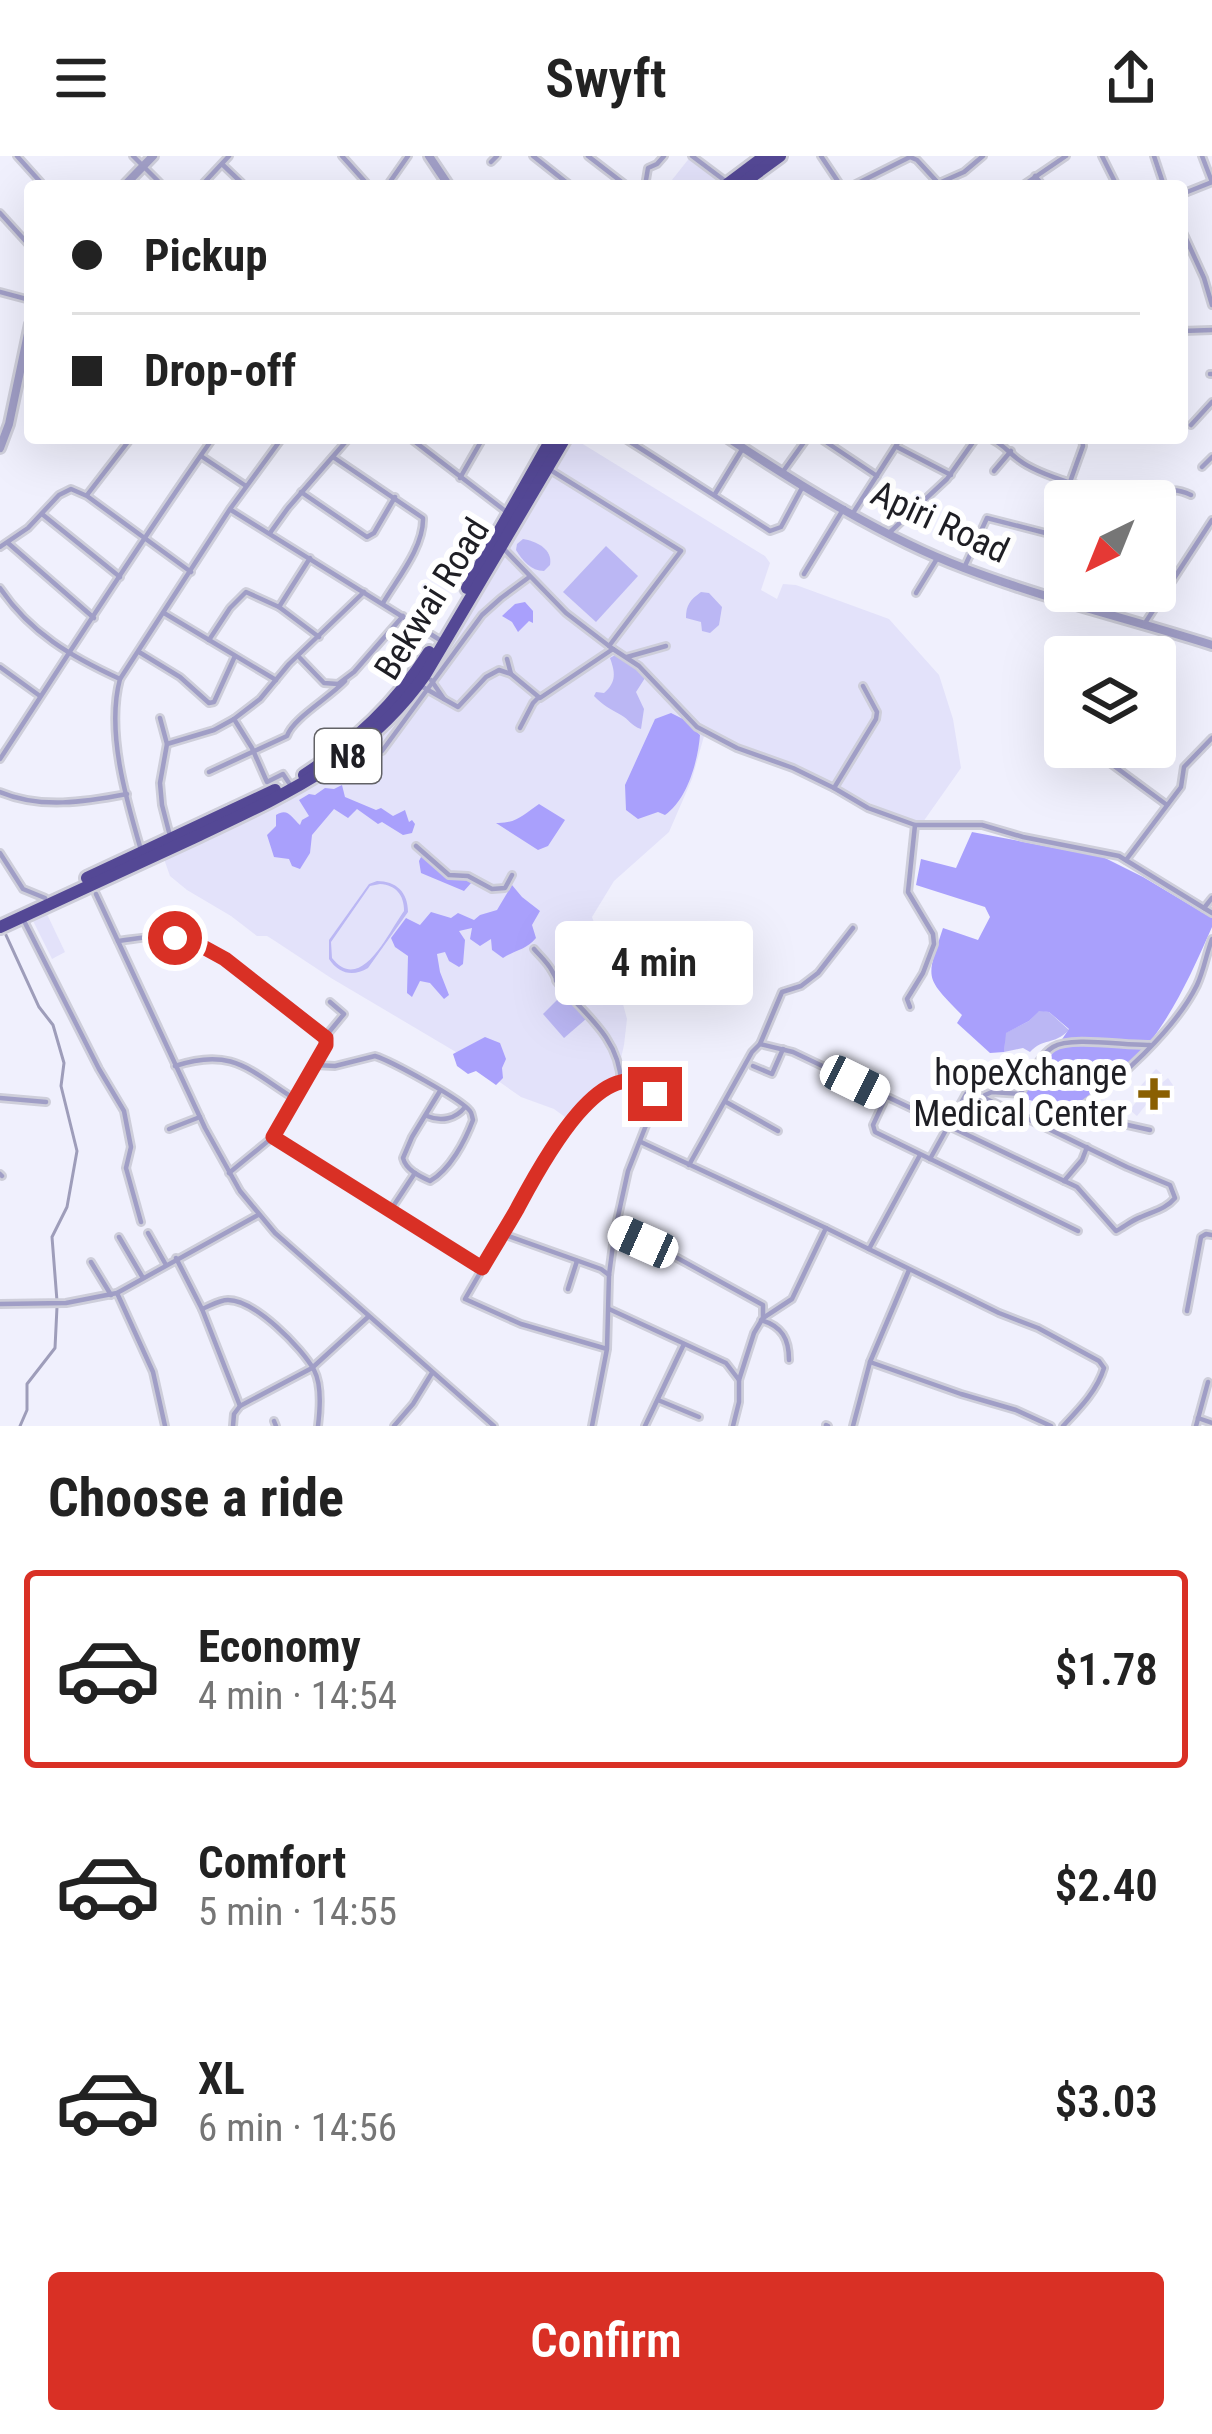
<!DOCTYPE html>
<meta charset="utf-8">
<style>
:root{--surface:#fff;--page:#f6f6f6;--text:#222;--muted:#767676;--line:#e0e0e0;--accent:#d93025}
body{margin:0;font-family:"Roboto Condensed",sans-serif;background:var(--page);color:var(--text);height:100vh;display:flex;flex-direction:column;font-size:45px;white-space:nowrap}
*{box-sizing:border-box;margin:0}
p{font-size:39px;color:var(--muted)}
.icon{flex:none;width:66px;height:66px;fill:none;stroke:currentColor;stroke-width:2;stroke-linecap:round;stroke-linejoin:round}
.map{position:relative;height:1270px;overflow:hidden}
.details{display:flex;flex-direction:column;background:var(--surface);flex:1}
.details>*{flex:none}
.top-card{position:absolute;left:24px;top:24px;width:1164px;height:264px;border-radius:12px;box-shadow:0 12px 48px #0002;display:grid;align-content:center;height:264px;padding:0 48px;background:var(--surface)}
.needle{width:78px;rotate:223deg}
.buttons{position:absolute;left:1044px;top:324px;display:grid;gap:24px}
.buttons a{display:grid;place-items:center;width:132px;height:132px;border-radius:12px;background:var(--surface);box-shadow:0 12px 48px #0002;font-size:60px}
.end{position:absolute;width:54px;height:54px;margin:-27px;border:15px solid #d93025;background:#fff;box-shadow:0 0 0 6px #fff}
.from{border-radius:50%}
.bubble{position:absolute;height:84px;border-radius:12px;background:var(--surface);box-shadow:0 12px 48px #0002;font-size:39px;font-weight:600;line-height:84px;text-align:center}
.car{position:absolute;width:36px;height:72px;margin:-36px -18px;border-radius:15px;box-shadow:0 0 9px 3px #0007;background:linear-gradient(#fff 24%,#345 0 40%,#fff 0 76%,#345 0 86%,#fff 0)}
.top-card b{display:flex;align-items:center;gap:42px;height:114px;font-size:45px}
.top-card b+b{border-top:3px solid var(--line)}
.top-card i{width:30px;height:30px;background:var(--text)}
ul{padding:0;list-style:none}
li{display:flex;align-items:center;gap:36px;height:198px;margin:0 24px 18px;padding:0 24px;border:6px solid transparent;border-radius:12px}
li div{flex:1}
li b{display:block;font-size:45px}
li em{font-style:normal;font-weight:600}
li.on{border-color:var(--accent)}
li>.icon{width:108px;height:108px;stroke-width:1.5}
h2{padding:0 48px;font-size:54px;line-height:144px}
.action{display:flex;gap:24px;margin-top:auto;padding:24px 48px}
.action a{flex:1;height:138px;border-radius:12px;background:var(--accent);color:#fff;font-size:48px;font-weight:600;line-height:138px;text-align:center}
header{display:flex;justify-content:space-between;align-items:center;height:156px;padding:0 48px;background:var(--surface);font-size:54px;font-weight:600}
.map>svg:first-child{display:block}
</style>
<header><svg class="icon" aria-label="menu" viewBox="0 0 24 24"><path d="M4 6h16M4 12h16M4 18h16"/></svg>Swyft<svg class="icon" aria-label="share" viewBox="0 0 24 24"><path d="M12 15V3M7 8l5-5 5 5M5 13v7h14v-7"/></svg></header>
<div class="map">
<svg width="1212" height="1270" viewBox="0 0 1212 1270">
<rect width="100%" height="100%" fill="#f0f0fd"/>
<g fill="#e3e2fa">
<polygon points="691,0 724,25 719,30 679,30 672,24"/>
<polygon points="573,282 765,400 770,407 761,434 777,443 783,428 796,429 889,463 939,519 953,563 961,612 923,666 904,665 800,610 739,588 706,573 692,623 669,676 614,725 592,761 619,833 627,863 624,889 616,924 595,936 565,961 554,953 521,941 461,899 331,822 275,785 267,780 257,780 231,760 187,734 170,720 164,703 235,672 334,616 368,592 401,557 462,472 474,446 540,342"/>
<polygon points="46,756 65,796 52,803 32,763"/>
<polygon points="1156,913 1163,919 1153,934 1168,922 1175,932 1154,959 1146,952 1149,945 1137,960 1130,954 1140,941 1135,936"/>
</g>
<g fill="#bbb7f4" fill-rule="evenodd">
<path d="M 523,383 C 536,385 553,393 550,409 L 544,415 C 531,415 522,404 516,394 L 517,388 Z"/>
<polygon points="606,390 638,420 596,466 563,436"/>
<path d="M 701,436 L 709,437 L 722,451 L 719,469 L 710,477 L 702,475 L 701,466 L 686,462 C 686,449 690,444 701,436 Z"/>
<path d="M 617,498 L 640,514 L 645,522 L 636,536 L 644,553 L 641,573 C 631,570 629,563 621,559 C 610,553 603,549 594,540 L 596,536 L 604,537 C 617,526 615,516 610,502 Z"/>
<path d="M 377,725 C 396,725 408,736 408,756 L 368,812 C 353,821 339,818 329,803 L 329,784 L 369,728 ZM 380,728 C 396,729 404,739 404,755 C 388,777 361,839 332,802 L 331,786 L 370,730 Z"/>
<polygon points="563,838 586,863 564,882 543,858"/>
<path d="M 1039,854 L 1049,856 L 1069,874 C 1053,890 1044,881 1030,896 L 1023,892 L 1004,896 L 1005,877 L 1029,865 Z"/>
</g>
<g fill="#a9a0fc">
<polygon points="525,446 533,455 533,467 529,465 518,476 512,466 502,460 515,448"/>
<path d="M 671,557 L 685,564 L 700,579 C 698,605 687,644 665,659 L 658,656 L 638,663 L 626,654 L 625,629 L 655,563 Z"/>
<path d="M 342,629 L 345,641 L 376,654 L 381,652 L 393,660 L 405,654 L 409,666 L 412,664 L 415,668 L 412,677 L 403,679 L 382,666 L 378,668 L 357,653 L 348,662 L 334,653 L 312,679 L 310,697 L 300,713 L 292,710 L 289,703 L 274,701 L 267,679 L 276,670 L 276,659 C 288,651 292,662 300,669 L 302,664 L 309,660 L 299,644 L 309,638 L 315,639 L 325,632 L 334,633 Z"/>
<path d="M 539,648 L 565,664 L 548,690 L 538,694 L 496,667 C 516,668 524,658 539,648 Z"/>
<path d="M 972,676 L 1103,701 L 1143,721 L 1212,762 L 1212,771 C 1177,851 1148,910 1070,955 L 1022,942 L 1069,873 L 1049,856 L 1039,855 L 1029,865 L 1006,877 L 1004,896 L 990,897 L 957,867 L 962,859 C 924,820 926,824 943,772 L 978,784 L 990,761 L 985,751 L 916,729 L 921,703 L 956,712 Z"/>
<polygon points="422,699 430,702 447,719 469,722 472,726 464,735 421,717 419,705"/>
<path d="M 512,729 L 522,741 L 540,755 L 532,769 L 536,782 C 526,794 515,794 503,802 L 492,794 L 491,783 L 480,790 L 470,783 L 472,772 L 459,775 L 465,784 L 463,808 L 459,811 L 449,805 L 445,796 L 437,798 L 440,816 L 449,839 L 444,843 L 430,827 L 420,825 L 412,841 L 407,837 L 408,800 L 395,791 L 391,782 L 406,762 L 420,769 L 431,756 L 451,762 L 458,757 L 474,764 L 480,759 L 497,754 Z"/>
<polygon points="485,881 500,887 506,903 502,912 503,922 496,929 476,915 468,918 457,910 453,898"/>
</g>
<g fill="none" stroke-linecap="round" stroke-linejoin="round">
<g stroke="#9e9dba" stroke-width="3">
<polyline points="6,779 39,851 53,869 64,907 61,930 77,995 67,1051 52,1081 57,1145"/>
<polyline points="20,1270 27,1254 27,1228 55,1192 57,1151"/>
</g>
<defs>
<g id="minor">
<polyline points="17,0 44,30"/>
<polyline points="133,0 163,30"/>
<polyline points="342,0 369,30"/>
<polyline points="533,0 571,30"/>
<polyline points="588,0 627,30"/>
<polyline points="692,0 724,24"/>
<polyline points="821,0 841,30"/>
<polyline points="1102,0 1117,30"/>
<polyline points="1154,0 1164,30"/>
<polyline points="1202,0 1212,26"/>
<polyline points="491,6 497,0"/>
<polyline points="223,9 245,30"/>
<polyline points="1035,20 1043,30"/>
<polyline points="939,27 964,16 983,0"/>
<polyline points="201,30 229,0"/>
<polyline points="387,30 408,0"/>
<polyline points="645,30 648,12 657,8 664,0"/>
<polyline points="852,30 910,1 917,4 941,30"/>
<polyline points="1022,30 1066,0"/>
<polyline points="1182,38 1212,26"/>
<polyline points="0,57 30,90"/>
<polyline points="1182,74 1204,122 1212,149"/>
<polyline points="0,136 30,144"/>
<polyline points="1182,175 1212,174"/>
<polyline points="1210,218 1212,218"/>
<polyline points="1191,269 1212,246"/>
<polyline points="410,282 508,357"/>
<polyline points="624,282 770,375 781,371 803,330"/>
<polyline points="820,282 877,320"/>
<path d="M 989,282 C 1002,287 1008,296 1019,304 C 1039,320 1102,337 1128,342 C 1155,346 1163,325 1191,339"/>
<polyline points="897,291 951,319"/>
<polyline points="201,300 246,330"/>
<path d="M 333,301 L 423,362 C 424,391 397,423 383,447"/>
<polyline points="1202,311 1212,301"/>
<polyline points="552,315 681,395 609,490"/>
<polyline points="994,315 1011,295"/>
<polyline points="782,317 807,282"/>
<polyline points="460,322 483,282"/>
<polyline points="1070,326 1083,290 1082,282"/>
<polyline points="301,336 367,381 374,377 395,341"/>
<polyline points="715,338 743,292"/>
<polyline points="87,339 131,282"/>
<polyline points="231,354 440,484"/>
<polyline points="853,357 901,282"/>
<polyline points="42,358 120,421"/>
<polyline points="270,377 288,352 349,282"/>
<polyline points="889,377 947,323 976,282"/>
<polyline points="8,387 94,462"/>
<polyline points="0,391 28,372 59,339 71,333 87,340 191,416"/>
<polyline points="503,392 566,457 613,493 639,510 697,571 737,592 793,612 834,632 876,563 877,556 863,530"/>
<polyline points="1155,411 1173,421"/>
<polyline points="964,412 987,362 1065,382"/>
<polyline points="804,418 844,352"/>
<path d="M 0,432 C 30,477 72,501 120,523"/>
<polyline points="916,437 938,401"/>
<polyline points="279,451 310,402"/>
<polyline points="164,457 276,524"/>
<polyline points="1145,467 1212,364"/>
<polyline points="209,484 230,452 246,436 279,451 319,481"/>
<polyline points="139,496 180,521 209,547 214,546 235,500"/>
<polyline points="627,501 666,490"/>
<polyline points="300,502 324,527 338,528 354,516 403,460"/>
<polyline points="507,503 511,518"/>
<polyline points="0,511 40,540"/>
<polyline points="431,524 444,543"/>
<polyline points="421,530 458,551 486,521 499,514 511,518 540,542 613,493"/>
<polyline points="160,562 167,588 160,627 162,649 170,680"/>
<polyline points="520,572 533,547 538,542"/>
<polyline points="167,588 214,574 234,563"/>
<polyline points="382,595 482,459 501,442 528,422"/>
<path d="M 0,603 C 70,496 139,387 213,282"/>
<polyline points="1106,604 1167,649"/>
<path d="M 209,616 L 287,580 C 292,563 329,542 345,525"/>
<polyline points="289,627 283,618 267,626 252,592 234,563 260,543 289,508 364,436"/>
<polyline points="834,632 868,652 915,669 908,736 933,778 934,788 923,817 907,843 910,851"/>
<path d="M 0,636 C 40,653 85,646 127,638"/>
<polyline points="915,669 982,669 1023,681 1119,700 1212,757"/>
<polyline points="416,690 449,719 468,720 492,733 505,732 512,719"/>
<path d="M 141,694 C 126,643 106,575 120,523 L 230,353 L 282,282"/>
<polyline points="0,697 23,733 45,742"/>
<polyline points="1126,704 1181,631 1184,611 1212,582"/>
<polyline points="96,738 205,972 240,1035 275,1077 494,1270"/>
<polyline points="1204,752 1212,742"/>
<polyline points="22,761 99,913 124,955 131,991 126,1012 141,1066"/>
<path d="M 118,785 C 136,783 156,778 175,782 C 222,792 288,848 325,880 L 325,889 L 273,981 L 229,1017"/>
<path d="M 534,793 C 540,800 548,807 552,815 C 561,830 550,818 562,832 C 588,860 620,885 621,927"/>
<polyline points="325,881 344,858 330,846"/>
<polyline points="760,888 782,836 801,830 818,817 853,772"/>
<path d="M 315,909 L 335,910 L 375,900 C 391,905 461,943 470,955 C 472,957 472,961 473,964 C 465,985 450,1014 430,1025 C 419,1020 406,1014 403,1002 L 412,981 L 440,935"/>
<path d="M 175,910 C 232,891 249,914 295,943"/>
<polyline points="753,910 772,918 783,893"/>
<path d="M 985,939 L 992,936 L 1020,938 C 1030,923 1037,901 1053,891 C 1071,880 1126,890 1150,889"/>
<polyline points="886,941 873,969 875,976 1078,1075"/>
<polyline points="0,942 46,946"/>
<polyline points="726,946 778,975"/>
<path d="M 427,960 C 441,966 456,963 465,951"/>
<polyline points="169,973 200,961"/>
<path d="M 1150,974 L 1079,958 L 1077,954 C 1117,926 1175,874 1197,829 C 1204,814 1206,799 1212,783"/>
<polyline points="273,981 482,1112"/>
<path d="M 641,986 L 826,1072 L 999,1157 L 1038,1172 L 1099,1205 L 1104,1212 C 1097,1235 1079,1253 1063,1270"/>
<path d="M 689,1009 L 752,896 L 760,888 L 793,896 L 1077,1031 L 1116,1075 C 1124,1071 1132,1064 1141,1061 C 1154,1055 1166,1053 1175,1042 L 1170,1029 L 1127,1011 L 972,936 L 966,938 L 930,1003"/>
<polyline points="0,1018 2,1020"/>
<polyline points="1064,1025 1082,1004 1087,991"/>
<polyline points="390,1055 415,1017"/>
<polyline points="615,1074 670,1098 763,1149 763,1162"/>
<polyline points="148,1077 166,1109"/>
<polyline points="503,1078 601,1113 609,1119"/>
<polyline points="119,1081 143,1122"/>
<polyline points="869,1093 920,999"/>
<polyline points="176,1102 202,1153 240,1250"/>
<polyline points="91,1106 111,1139"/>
<polyline points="568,1133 577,1105"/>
<polyline points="117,1137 153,1216 165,1270"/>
<polyline points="0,1148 66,1147 117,1137 258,1059"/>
<path d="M 202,1153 C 210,1150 219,1144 228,1144 C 255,1144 302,1192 314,1214 C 322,1229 320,1254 318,1270"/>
<polyline points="609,1153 726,1207 739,1224"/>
<polyline points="1187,1155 1201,1081 1206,1078 1212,1079"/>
<path d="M 761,1164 C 782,1170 789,1183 789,1204"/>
<polyline points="870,1206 961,1238 1016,1254 1051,1270"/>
<polyline points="658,1244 699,1261"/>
<polyline points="1198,1262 1212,1267"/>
<polyline points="274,1265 276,1270"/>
<polyline points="826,1269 828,1270"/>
<polyline points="233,1270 234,1258 240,1250 312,1212 368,1161"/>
<polyline points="394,1270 413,1248 432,1217"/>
<path d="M 592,1270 L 607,1193 L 609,1119 L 615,1074 L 628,1015 L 656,944 C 634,896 578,955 560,978 L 465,1143 L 521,1168 L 607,1193"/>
<polyline points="645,1270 684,1188"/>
<polyline points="733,1270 739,1246 739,1224 754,1177 763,1162 792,1143 826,1072"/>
<polyline points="853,1270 870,1206 909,1114"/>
<polyline points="1196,1270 1208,1226"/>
</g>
<g id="tertiary">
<polyline points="429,0 449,30"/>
<polyline points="124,30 153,0"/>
<path d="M 728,282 C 799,329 884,382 964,412 C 1045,443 1130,463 1212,489"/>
<polyline points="0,292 9,268 30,168"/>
</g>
<g id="trunk">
<polyline points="725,30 765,0"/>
<polyline points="739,30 780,0"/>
<polyline points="467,432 552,282"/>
<path d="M 304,619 C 355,586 396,548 429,496"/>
<polyline points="87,722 275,634"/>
<path d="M 0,771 C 64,741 129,712 193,682 C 284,639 365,604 425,519 L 565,282"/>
</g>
</defs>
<use href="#minor" stroke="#ceceda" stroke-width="10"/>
<use href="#tertiary" stroke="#ceceda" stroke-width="14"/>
<use href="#trunk" stroke="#ceceda" stroke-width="18"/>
<use href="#minor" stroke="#a09ec6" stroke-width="4.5"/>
<use href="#tertiary" stroke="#a09ec6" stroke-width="8"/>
<use href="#trunk" stroke="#544895" stroke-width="12"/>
</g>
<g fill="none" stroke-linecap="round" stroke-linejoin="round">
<path stroke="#d93025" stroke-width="15" d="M 175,782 L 205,792 L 225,803 L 326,882 L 326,889 L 273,981 L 482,1112 C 493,1093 505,1074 516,1055 C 534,1022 604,882 655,938"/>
</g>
<path fill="#8a5f01" stroke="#fff" stroke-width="4.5" d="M1148 920h12v12h12v12h-12v12h-12v-12h-12v-12h12z"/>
<g text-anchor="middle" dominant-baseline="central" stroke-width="12" stroke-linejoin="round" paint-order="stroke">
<rect fill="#fff" stroke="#626266" stroke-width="3" x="315" y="573" width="66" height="54" rx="9"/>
<g font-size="33" font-weight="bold" fill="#1e1e24">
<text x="348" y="600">N8</text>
</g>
<g font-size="36" fill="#1e1e24" stroke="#fff">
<text transform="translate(940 366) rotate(25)">Apiri Road</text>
<text transform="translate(432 443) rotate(-58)">Bekwai Road</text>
</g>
<g font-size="36" fill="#1e1e24" stroke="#fff" text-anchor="end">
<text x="1127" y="917">hopeXchange<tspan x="1127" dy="41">Medical Center</tspan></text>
</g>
</g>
</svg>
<div class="buttons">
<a><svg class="needle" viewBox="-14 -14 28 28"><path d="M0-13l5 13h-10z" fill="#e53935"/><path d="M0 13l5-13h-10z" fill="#767676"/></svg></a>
<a><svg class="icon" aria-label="layers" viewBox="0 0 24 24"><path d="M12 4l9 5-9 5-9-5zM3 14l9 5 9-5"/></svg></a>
</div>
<i class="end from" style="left:175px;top:782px"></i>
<i class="end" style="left:655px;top:938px"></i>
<div class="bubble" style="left:555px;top:765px;width:198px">4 min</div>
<i class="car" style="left:855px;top:926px;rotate:116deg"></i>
<i class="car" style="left:643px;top:1086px;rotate:294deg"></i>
<div class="top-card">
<b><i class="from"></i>Pickup</b>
<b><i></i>Drop-off</b>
</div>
</div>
<section class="details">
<h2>Choose a ride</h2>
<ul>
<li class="on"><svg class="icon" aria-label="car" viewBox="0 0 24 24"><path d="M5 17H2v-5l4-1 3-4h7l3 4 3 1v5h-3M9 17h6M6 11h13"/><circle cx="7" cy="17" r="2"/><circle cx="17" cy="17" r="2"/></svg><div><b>Economy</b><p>4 min · 14:54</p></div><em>$1.78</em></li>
<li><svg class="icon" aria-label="car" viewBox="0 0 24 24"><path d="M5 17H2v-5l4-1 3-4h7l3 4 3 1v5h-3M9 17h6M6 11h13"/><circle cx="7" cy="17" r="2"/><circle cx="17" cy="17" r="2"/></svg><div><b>Comfort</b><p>5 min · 14:55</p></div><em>$2.40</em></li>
<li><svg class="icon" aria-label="car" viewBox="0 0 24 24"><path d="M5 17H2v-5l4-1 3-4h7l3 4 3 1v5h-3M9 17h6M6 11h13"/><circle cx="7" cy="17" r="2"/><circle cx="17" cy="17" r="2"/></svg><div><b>XL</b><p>6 min · 14:56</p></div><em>$3.03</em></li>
</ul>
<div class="action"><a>Confirm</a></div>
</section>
